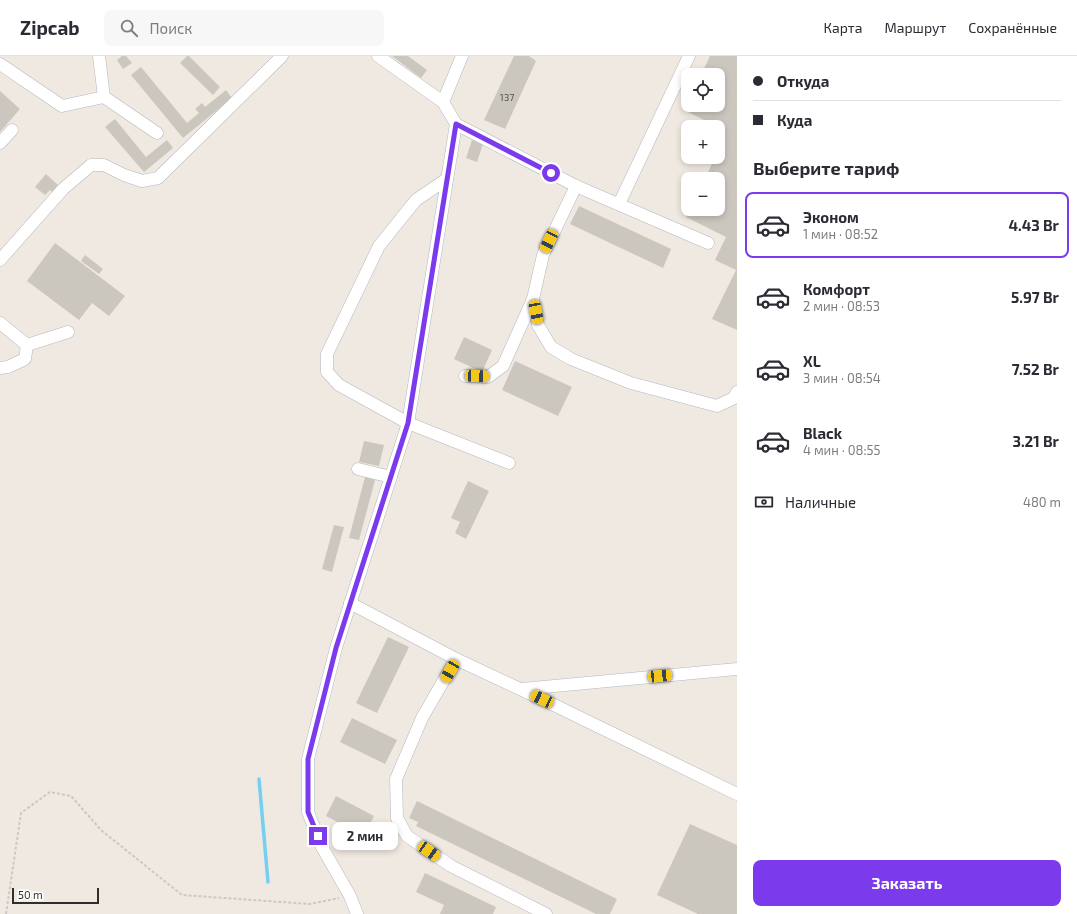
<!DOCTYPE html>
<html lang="ru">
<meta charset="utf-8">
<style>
:root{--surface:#fff;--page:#f7f7f7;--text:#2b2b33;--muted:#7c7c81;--line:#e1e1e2;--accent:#7c3aed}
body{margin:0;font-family:"Exo 2",sans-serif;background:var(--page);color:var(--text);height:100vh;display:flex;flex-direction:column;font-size:15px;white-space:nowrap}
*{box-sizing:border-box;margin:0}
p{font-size:13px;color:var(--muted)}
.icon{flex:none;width:22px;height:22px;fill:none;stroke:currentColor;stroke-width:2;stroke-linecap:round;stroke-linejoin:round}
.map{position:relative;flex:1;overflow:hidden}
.drawer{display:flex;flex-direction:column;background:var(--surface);width:340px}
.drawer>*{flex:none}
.banner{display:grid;align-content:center;height:88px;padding:0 16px;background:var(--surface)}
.fabs{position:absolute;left:681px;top:12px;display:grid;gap:8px}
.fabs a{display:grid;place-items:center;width:44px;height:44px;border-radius:8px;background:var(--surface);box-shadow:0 2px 6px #0003;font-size:20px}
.scale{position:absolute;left:12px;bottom:10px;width:87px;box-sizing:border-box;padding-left:4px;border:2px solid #2e2e2e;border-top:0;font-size:11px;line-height:14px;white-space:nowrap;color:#2e2e2e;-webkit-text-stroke:3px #fff;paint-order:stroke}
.end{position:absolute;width:18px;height:18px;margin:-9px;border:5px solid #7c3aed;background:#fff;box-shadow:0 0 0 2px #fff}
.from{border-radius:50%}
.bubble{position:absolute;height:28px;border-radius:8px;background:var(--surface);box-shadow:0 2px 6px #0003;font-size:13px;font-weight:700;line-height:28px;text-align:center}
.car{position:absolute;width:12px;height:24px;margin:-12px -6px;border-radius:5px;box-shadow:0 0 3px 1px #0007;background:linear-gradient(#f5c518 24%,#345 0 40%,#f5c518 0 76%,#345 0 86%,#f5c518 0)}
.banner b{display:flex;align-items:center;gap:14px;height:38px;font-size:15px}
.banner b+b{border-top:1px solid var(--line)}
.banner i{width:10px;height:10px;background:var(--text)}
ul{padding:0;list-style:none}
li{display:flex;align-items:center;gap:12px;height:66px;margin:0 8px 6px;padding:0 8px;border:2px solid transparent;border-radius:8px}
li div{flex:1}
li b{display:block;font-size:15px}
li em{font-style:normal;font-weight:700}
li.current{border-color:var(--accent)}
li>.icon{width:36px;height:36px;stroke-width:1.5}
h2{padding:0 16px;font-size:18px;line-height:48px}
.pay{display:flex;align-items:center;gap:10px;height:44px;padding:0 16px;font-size:15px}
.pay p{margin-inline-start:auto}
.primary-button{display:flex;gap:8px;margin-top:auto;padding:8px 16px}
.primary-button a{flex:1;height:46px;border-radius:8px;background:var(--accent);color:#fff;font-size:16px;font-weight:700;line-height:46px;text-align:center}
header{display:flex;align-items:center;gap:24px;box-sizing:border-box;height:56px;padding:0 20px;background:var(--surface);border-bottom:1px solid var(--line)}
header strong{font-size:19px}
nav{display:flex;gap:22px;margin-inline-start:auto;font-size:14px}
.search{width:280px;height:36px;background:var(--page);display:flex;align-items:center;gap:10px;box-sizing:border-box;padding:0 14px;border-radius:8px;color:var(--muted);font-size:15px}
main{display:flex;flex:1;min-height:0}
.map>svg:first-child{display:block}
</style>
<header>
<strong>Zipcab</strong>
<div class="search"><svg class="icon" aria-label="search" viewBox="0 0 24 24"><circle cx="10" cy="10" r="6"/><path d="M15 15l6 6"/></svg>Поиск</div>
<nav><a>Карта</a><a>Маршрут</a><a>Сохранённые</a></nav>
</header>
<main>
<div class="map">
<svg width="737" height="858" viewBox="0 0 737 858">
<rect width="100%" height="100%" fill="#efe9e1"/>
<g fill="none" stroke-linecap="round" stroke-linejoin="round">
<polyline stroke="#75cff0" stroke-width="3.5" points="259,723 268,826"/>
</g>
<g fill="#cbc7bf">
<polygon points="122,0 126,0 132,7 123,13 117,4"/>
<polygon points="187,0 189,0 220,31 213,39 180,7"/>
<polygon points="392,0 408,0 427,14 421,22"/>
<polygon points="514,0 529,0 536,5 505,73 484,64"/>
<polygon points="710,0 737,0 737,274 712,263 736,214 715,204 726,181 686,161 690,153 718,153 718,123 705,123 715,101 718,101 718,71 711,71 712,68 684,54 688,46 688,49 718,49 718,19 701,19"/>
<polygon points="141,11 187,67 199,57 195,53 202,47 205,51 226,34 232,42 183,82 131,19"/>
<polygon points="0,35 20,53 0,76"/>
<polygon points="115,63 146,101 167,84 173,92 144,116 105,71"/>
<polygon points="472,84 483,88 477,106 466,102"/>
<polygon points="46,118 58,129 52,136 50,134 45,139 35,131"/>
<polygon points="579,150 671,193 663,212 570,168"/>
<polygon points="55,187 125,240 109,260 92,247 79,264 27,225"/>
<polygon points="85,199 103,213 99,218 81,205"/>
<polygon points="464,281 492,294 482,316 454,303"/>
<polygon points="515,305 572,331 558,360 502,334"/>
<polygon points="364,385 384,389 379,410 359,406"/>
<polygon points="365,421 375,424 359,484 349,482"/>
<polygon points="468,425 489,435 466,483 455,477 460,466 451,462"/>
<polygon points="334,469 344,471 332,516 322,513"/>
<polygon points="388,581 409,591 377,657 356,647"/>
<polygon points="352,662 397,684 385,708 340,686"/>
<polygon points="336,740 374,760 364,780 326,760"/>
<polygon points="417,745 617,843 610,858 596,858 416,770 418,766 409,762"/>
<polygon points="690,768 737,789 737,858 698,858 657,839"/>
<polygon points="425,817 496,851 493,858 440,858 444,849 416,836"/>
</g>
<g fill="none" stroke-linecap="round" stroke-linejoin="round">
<defs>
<g id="minor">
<polyline points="99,0 104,41 157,77"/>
<polyline points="0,8 62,50 104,41"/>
<polyline points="443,46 462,0"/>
<polyline points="456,68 576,130 708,187"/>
<polyline points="0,87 12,74"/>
<polyline points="447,123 416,144 379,190 327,298 327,316 339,329 408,367 509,407"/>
<polyline points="619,148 689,0"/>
<polyline points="0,204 63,133 91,109 104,109 124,119 142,125 158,122 282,0"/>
<polyline points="533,243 538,269 551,291 571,303 631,327 717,350 734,342 737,336"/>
<polyline points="0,267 27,289 68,276"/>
<polyline points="0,312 8,311 25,303 27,289"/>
<polyline points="465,320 488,321 503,310 533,243 543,199 576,130"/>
<polyline points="358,413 391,421"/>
<polyline points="350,547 456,603 552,648 737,738"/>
<polyline points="456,603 422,662 396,723 397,762 407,780 451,810 546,858"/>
<polyline points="522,633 737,613"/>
<polyline points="357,858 350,840 322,791 308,756 308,703 336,592 408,367 456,68 443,46 378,0"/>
</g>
</defs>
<use href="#minor" stroke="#b4b7c1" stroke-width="13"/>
<polyline stroke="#c9c9c9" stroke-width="2" stroke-dasharray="3 2" stroke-linecap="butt" points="6,858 21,757 50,736 71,740 101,774 182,839 310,848 339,842"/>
<use href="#minor" stroke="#fff" stroke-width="12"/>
</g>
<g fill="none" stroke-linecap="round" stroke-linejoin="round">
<polyline stroke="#7c3aed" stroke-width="5" points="318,780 308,756 308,703 336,592 408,367 456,68 551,117"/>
</g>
<g text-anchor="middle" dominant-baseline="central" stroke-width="3" stroke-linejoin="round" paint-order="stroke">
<g font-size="10" fill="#555452">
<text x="507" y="41">137</text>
</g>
</g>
</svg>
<div class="fabs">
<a><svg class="icon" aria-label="locate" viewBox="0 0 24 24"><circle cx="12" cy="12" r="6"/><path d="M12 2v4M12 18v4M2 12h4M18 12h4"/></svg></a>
<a>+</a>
<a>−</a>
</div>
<div class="scale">50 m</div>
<i class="end from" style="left:551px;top:117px"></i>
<i class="end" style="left:318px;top:780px"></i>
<div class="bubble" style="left:332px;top:766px;width:66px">2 мин</div>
<i class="car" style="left:549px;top:185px;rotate:206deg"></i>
<i class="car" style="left:536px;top:256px;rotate:169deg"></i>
<i class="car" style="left:477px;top:320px;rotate:92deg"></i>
<i class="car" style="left:450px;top:615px;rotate:210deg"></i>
<i class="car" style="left:660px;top:620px;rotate:85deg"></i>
<i class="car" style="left:542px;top:643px;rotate:295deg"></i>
<i class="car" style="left:429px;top:795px;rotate:124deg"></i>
</div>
<section class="drawer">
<div class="banner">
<b><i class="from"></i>Откуда</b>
<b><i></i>Куда</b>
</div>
<h2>Выберите тариф</h2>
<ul>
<li class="current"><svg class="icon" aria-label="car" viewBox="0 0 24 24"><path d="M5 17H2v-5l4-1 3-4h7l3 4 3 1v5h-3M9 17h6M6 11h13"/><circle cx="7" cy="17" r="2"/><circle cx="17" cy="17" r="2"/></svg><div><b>Эконом</b><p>1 мин · 08:52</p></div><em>4.43 Br</em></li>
<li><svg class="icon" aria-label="car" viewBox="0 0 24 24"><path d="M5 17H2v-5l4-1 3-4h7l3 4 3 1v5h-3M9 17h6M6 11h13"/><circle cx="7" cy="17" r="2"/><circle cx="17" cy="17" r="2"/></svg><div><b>Комфорт</b><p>2 мин · 08:53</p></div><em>5.97 Br</em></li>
<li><svg class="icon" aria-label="car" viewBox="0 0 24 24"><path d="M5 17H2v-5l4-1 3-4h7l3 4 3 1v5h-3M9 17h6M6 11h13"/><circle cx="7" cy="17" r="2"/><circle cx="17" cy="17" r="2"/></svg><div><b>XL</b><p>3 мин · 08:54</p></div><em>7.52 Br</em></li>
<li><svg class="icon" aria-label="car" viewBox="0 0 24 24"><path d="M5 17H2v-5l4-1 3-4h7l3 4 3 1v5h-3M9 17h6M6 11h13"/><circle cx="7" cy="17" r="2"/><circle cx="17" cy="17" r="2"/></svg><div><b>Black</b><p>4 мин · 08:55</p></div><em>3.21 Br</em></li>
</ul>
<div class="pay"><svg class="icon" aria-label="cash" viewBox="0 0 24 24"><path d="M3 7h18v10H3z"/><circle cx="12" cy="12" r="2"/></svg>Наличные<p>480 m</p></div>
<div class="primary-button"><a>Заказать</a></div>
</section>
</main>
